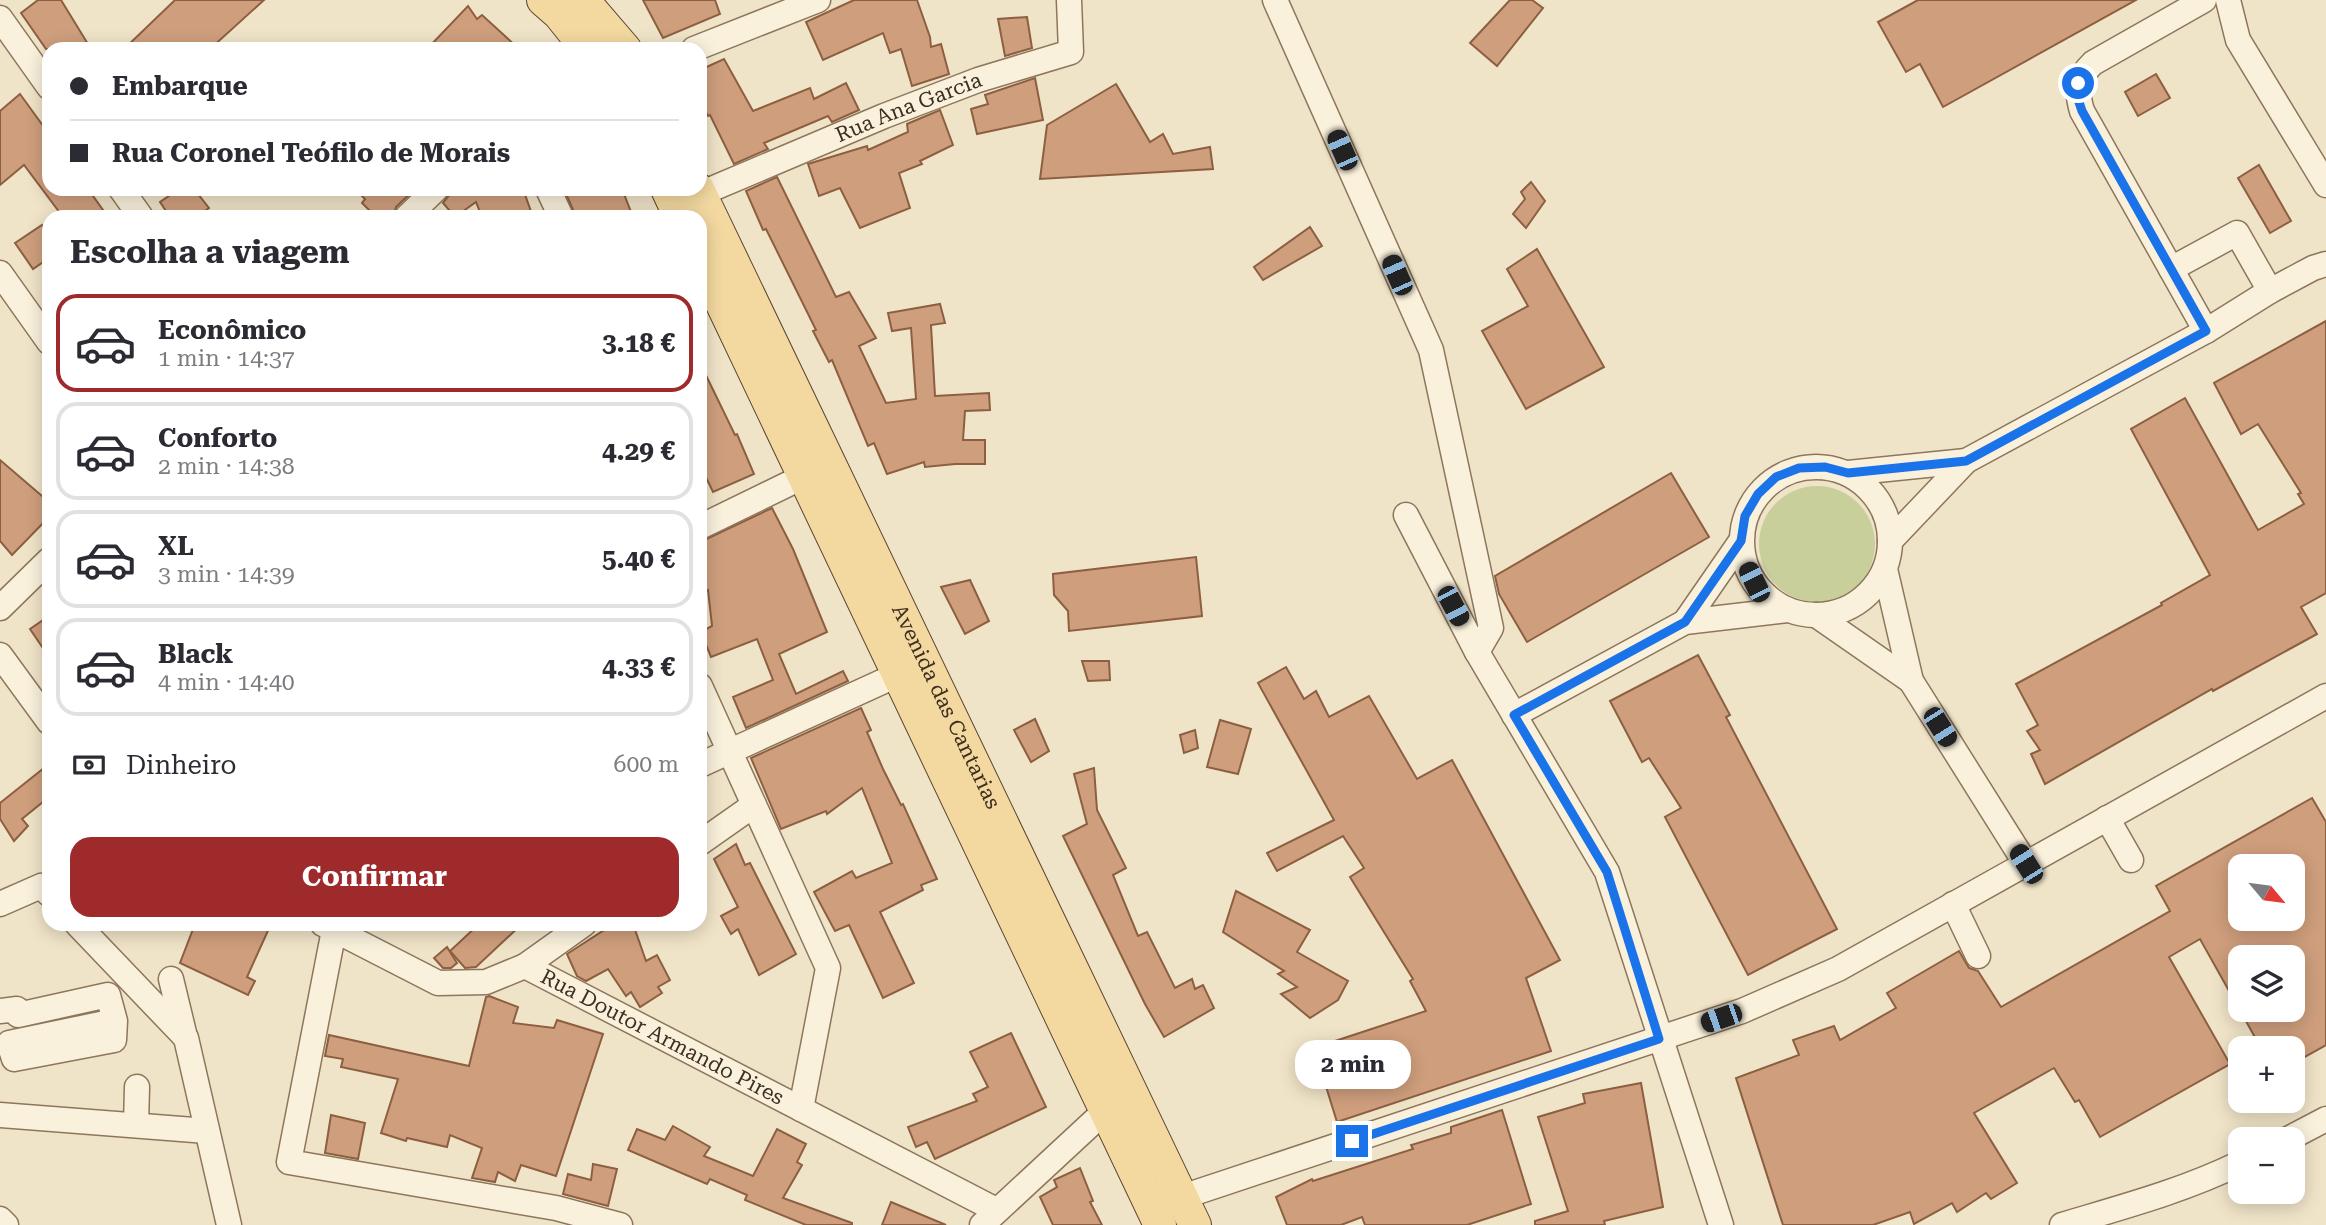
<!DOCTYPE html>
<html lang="pt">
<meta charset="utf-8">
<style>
:root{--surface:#fff;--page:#f7f7f7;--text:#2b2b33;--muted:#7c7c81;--line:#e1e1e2;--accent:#9e2a2b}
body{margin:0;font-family:"Roboto Serif",serif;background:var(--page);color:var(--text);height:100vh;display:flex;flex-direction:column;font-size:26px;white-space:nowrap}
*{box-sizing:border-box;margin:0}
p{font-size:23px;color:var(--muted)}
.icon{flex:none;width:38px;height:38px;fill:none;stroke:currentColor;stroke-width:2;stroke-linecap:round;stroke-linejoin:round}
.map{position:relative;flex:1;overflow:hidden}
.details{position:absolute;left:42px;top:210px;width:665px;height:721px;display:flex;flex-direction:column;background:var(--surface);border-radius:21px;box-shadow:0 4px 18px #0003}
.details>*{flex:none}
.hud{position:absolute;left:42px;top:42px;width:665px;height:154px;border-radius:21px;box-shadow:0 4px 18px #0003;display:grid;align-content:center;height:154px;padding:0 28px;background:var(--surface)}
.needle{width:46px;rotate:119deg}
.controls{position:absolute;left:2228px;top:854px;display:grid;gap:14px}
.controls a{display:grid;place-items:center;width:77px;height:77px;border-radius:14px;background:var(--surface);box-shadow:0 4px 18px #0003;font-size:35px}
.end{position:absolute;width:32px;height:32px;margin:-16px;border:9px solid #1a73e8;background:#fff;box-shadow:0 0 0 4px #fff}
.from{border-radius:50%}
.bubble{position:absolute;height:49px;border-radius:21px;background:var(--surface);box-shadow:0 4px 18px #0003;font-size:23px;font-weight:700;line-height:49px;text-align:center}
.car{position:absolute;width:21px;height:42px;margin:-21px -10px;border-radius:9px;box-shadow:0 0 5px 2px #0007;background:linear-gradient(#222 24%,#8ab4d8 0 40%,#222 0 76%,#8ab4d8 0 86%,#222 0)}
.hud b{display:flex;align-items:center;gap:24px;height:66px;font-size:26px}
.hud b+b{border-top:2px solid var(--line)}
.hud i{width:18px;height:18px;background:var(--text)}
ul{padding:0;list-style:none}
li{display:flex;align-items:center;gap:21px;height:98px;margin:0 14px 10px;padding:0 14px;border:4px solid var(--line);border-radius:21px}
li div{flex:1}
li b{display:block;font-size:26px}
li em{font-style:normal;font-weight:700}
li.active{border-color:var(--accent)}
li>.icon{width:63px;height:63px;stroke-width:1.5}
h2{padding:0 28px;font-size:32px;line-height:84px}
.pay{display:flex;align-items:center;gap:18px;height:77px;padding:0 28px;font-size:26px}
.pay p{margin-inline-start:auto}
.button{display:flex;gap:14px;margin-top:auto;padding:14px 28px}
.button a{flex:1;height:80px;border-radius:21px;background:var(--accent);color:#fff;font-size:28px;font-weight:700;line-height:80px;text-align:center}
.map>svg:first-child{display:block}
</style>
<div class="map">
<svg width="2326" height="1225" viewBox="0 0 2326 1225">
<rect width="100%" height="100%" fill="#f0e4c8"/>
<circle fill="#c9cf9b" cx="1817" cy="544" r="58"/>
<g fill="#cf9f7d" stroke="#8d5f41" stroke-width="2" fill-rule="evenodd">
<polygon points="38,0 61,0 91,49 46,49 21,13"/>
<polygon points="175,0 264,0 210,49 124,49"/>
<polygon points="643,0 715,0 720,14 663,38"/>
<polygon points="854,0 917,0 930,37 931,47 941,44 949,74 912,86 901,49 890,53 883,33 823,60 806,22"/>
<polygon points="1510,0 1532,0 1543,8 1497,66 1470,43"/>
<polygon points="1918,0 2136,0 1943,107 1920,64 1906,72 1878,22"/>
<polygon points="468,6 477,19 482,15 519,49 427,49"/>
<polygon points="1027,17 1032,48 1005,56 998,19"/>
<polygon points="724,59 753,111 810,88 814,99 846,83 859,110 832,122 828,116 764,143 768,149 734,164 710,115 708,116 700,101 700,70"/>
<polygon points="2156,74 2170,98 2138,116 2125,92"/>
<polygon points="1035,78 1043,120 977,134 971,109 988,104 985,95"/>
<polygon points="1116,84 1150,142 1163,134 1173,154 1210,147 1213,169 1040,179 1047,125"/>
<polygon points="20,94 49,134 49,189 88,189 108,217 63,217 24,165 0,185 0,111"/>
<polygon points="940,110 953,145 920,161 922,164 899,173 910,208 860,228 840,188 819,196 808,164 867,146 868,150 908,132 907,124"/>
<polygon points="2259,165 2291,221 2270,233 2238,178"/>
<polygon points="777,177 836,297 849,292 876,338 859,346 886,403 916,399 911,328 892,331 888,313 940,304 945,323 931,325 935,396 989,393 990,410 965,411 963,440 985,440 985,464 955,464 925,467 924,462 887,474 874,443 868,446 832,360 829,362 813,331 816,330 766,229 763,230 746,191"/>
<polygon points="1531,182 1545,201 1526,228 1513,214 1525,199 1521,192"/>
<polygon points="179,189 194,189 209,208 196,217 170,217 160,202"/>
<polygon points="355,189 415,189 396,207 393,217 376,217 362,203 365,199"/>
<polygon points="450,189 523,189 533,217 482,217 476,202 455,217 443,203 450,194"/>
<polygon points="564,189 622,189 633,217 576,217"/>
<polygon points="42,225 49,237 49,258 33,269 15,243"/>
<polygon points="1310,227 1322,246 1263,280 1254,267"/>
<polygon points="1537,249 1604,367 1526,409 1482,331 1528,306 1507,269"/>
<polygon points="2326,321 2326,593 2301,607 2317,634 2213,691 2212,689 2045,784 2031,754 2040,750 2027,731 2038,725 2016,684 2162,605 2161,603 2210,575 2131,429 2185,398 2258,530 2304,504 2298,494 2301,493 2258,424 2241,434 2214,383"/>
<polygon points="700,363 735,435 737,434 754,474 713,492 700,465"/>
<polygon points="0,460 49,502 49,517 12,555 0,541"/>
<polygon points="1671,473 1709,537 1527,642 1499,594 1495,576"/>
<polygon points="772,508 793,549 827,632 779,654 796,694 843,671 848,681 746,728 733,697 773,680 757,639 711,657 701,632 712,626 708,590 700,594 700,542"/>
<polygon points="1196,557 1202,616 1069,631 1068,611 1054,595 1053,574"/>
<polygon points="970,580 989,621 965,634 941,587"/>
<polygon points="49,616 49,657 30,629"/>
<polygon points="1698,655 1730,715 1726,717 1837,929 1748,975 1665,817 1681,808 1649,758 1642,762 1610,701"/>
<polygon points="1082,661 1109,661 1110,680 1088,681"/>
<polygon points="1286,667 1304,699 1316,691 1329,717 1369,696 1417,779 1452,760 1560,960 1526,978 1551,1051 1337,1122 1314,1048 1426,1011 1410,981 1413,979 1350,877 1364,868 1343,836 1277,871 1267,853 1334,820 1258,683"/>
<polygon points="861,708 871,730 867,732 883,769 901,805 903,804 937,879 921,885 923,890 880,912 914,983 883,998 849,925 835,931 814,892 852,871 856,878 892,863 862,788 827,814 826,811 781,829 751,758"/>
<polygon points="1035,719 1049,751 1031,762 1014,730"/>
<polygon points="1220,720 1251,729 1238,774 1207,767"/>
<polygon points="1195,730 1198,748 1184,753 1180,735"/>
<polygon points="49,764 49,797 22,819 28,826 14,841 0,819 0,803"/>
<polygon points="1094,768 1097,810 1126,868 1113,875 1138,936 1147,932 1175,988 1192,979 1195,989 1203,985 1214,1008 1164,1037 1145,1004 1063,836 1087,824 1074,774"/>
<path d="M 2312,798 L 2326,822 L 2326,1045 L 2292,1064 L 2292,1048 L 2261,1048 L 2200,939 L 2169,957 L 2230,1064 L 2100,1137 L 2079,1100 L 2075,1102 L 2054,1068 L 1974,1113 L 2017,1183 L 1991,1199 L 1986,1193 L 1957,1212 L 1952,1203 L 1914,1224 L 1910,1212 L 1873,1225 L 1783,1225 L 1736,1078 L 1799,1055 L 1793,1040 L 1834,1026 L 1840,1040 L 1896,1008 L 1887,993 L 1959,951 L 1969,968 L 1978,971 L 2001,1007 L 2170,911 L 2156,886 ZM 2240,866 L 2292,866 L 2292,919 L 2240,919 ZM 2240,957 L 2292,957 L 2292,1010 L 2240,1010 Z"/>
<polygon points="736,844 745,865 750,863 759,881 796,954 759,975 738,929 731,934 721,916 738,907 714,859"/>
<polygon points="1236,891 1310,930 1297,952 1348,981 1338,1000 1310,1018 1281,994 1297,987 1278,974 1284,971 1223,932"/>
<polygon points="195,924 271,924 247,977 255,981 248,995 180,963"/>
<polygon points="479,924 522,924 476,967 465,968 450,951"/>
<polygon points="602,924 633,924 646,961 657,955 670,980 658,987 662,993 640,1007 631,992 626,996 608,969 586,981 577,976 567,954 604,930"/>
<polygon points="447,947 457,963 451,968 443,968 434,958"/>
<polygon points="489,996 518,1007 513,1023 554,1028 557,1020 603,1034 556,1176 521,1165 515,1181 498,1172 495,1182 472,1178 482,1148 450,1135 447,1147 407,1138 406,1141 381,1133 398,1079 341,1067 343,1059 325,1056 329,1035 469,1066 486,997"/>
<polygon points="1011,1033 1046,1107 935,1159 927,1142 916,1147 908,1127 977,1101 973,1094 988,1087 970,1052"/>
<polygon points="1641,1083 1663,1207 1604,1221 1605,1225 1535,1225 1535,1221 1568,1211 1538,1117 1585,1103 1583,1094"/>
<polygon points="1502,1110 1531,1204 1467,1225 1365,1225 1362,1217 1341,1225 1287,1225 1276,1197 1312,1179 1313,1181 1413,1149 1411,1145 1451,1133 1451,1127"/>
<polygon points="331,1115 365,1123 358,1159 325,1153"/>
<polygon points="673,1126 710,1147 704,1156 753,1176 777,1129 806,1144 797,1162 802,1165 783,1198 852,1223 852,1225 806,1225 745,1200 747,1195 710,1179 707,1184 628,1150 637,1129 665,1140"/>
<polygon points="593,1164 617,1169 608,1206 563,1194 568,1174 591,1180"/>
<polygon points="1080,1168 1093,1201 1090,1202 1102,1225 1053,1225 1040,1197 1057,1187 1054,1180"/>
<polygon points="891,1202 946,1225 882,1225"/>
</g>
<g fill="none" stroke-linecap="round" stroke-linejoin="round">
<defs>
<g id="minor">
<polyline points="1275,0 1431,350 1491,628 1477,652"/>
<path d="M 2204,0 L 2093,63 C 2077,78 2076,91 2082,111 L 2206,331"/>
<polyline points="2228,0 2238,40 2326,185"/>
<polyline points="0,18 49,87"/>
<polyline points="694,49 818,0"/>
<polyline points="121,189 141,217"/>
<polyline points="548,189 561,217"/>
<path id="s1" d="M 700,194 L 884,116 L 978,80 L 1071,52 L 1069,0"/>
<polyline points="407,217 436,189"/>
<polyline points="2171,269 2237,233 2270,291"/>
<polyline points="0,273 49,342"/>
<circle cx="1816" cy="541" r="74"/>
<polyline points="1848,473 1966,461"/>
<polyline points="1406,515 1477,652 1607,872 1721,1225"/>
<polyline points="700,527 819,469"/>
<polyline points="1890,541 1966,461 2206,331 2270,291 2313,268 2326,264"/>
<polyline points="1885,569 1911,681 2026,864"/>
<polyline points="0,608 49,560"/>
<polyline points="1816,615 1911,681"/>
<polyline points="1685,622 1741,541"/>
<polyline points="0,655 49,722"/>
<polyline points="700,686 828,968 801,1109"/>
<polyline points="1514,715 1685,622 1787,610"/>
<polyline points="700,765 897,675"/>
<polyline points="2107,818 2131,860"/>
<polyline points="700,843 754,805"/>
<polyline points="0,904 41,886 49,894"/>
<polyline points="1953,904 1978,956"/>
<polyline points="77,924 186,1038 229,1225"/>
<path id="s2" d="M 323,924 L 438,983 L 486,982 L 525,966 L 996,1210"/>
<polyline points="334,930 289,1162 556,1208 620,1225"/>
<polyline points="525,966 584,924"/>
<polyline points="171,979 185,1037"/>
<polyline points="0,1011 17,1009 18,1015 108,995 115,1021 9,1043 14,1059 114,1040 115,1021"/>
<polyline points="0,1115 207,1131"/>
<polyline points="136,1125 137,1087"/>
<polyline points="2288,1139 2326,1119"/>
<polyline points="1167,1202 1742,1011 1838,969 2326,696"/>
<polyline points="0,1219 6,1225"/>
<polyline points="982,1225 1105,1111"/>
<path d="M 2062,1225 C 2122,1207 2183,1191 2240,1163"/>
</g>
<g id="major">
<polyline points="543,0 559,14 587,49"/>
<polyline points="583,0 625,49"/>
<polyline points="667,189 680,217"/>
<path id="s3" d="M 698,189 L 1195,1225"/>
<polyline points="700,258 1160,1225"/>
</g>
</defs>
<use href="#minor" stroke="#8d765c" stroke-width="27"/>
<use href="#major" stroke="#5b4430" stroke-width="34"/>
<use href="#minor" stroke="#faf1dc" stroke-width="24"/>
<use href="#major" stroke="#f3d9a0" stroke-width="32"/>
</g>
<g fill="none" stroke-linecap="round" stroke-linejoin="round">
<polyline stroke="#1a73e8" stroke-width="9" points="1352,1141 1659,1039 1607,872 1514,715 1685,622 1741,541 1745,516 1758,494 1776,477 1799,468 1825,467 1848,473 1966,461 2206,331 2082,111 2077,96 2078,83"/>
</g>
<g text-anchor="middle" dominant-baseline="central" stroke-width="7" stroke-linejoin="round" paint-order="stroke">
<g font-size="21" fill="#3d2e20" stroke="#f7eed8">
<text stroke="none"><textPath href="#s1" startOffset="226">Rua Ana Garcia</textPath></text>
<text stroke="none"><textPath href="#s3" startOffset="574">Avenida das Cantarias</textPath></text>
<text stroke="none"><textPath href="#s2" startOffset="374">Rua Doutor Armando Pires</textPath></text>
</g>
</g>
</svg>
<div class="controls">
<a><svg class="needle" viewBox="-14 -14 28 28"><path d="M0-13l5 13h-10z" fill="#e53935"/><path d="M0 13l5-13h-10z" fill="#7c7c81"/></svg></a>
<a><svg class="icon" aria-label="layers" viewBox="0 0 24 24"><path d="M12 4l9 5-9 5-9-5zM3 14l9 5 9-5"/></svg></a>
<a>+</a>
<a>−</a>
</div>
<i class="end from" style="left:2078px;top:83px"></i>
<i class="end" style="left:1352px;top:1141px"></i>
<div class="bubble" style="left:1295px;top:1040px;width:116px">2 min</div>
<i class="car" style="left:1342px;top:150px;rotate:336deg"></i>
<i class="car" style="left:1397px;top:275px;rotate:336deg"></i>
<i class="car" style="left:1754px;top:582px;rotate:334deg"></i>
<i class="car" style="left:1453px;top:606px;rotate:152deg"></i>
<i class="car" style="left:1940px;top:727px;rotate:148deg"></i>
<i class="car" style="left:2026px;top:864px;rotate:328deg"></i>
<i class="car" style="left:1721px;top:1018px;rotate:251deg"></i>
<div class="hud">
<b><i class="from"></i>Embarque</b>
<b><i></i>Rua Coronel Teófilo de Morais</b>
</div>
<section class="details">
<h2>Escolha a viagem</h2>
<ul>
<li class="active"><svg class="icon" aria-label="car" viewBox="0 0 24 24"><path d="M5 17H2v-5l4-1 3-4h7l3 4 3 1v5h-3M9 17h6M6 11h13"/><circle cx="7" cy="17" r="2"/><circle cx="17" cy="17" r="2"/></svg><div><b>Econômico</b><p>1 min · 14:37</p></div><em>3.18 €</em></li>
<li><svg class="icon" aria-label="car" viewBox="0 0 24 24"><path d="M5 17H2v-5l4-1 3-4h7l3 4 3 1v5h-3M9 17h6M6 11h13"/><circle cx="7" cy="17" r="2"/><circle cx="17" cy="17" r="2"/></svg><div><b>Conforto</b><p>2 min · 14:38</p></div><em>4.29 €</em></li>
<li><svg class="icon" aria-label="car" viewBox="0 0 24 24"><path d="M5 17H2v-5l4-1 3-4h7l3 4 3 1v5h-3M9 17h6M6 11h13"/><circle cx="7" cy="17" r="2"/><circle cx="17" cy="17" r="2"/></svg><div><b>XL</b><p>3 min · 14:39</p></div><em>5.40 €</em></li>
<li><svg class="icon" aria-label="car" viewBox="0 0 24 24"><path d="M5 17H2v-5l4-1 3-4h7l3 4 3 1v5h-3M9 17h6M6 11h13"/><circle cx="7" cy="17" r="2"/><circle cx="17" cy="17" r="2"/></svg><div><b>Black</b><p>4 min · 14:40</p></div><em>4.33 €</em></li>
</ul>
<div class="pay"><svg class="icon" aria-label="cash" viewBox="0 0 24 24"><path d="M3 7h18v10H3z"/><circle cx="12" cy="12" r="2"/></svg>Dinheiro<p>600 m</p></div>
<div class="button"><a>Confirmar</a></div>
</section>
</div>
